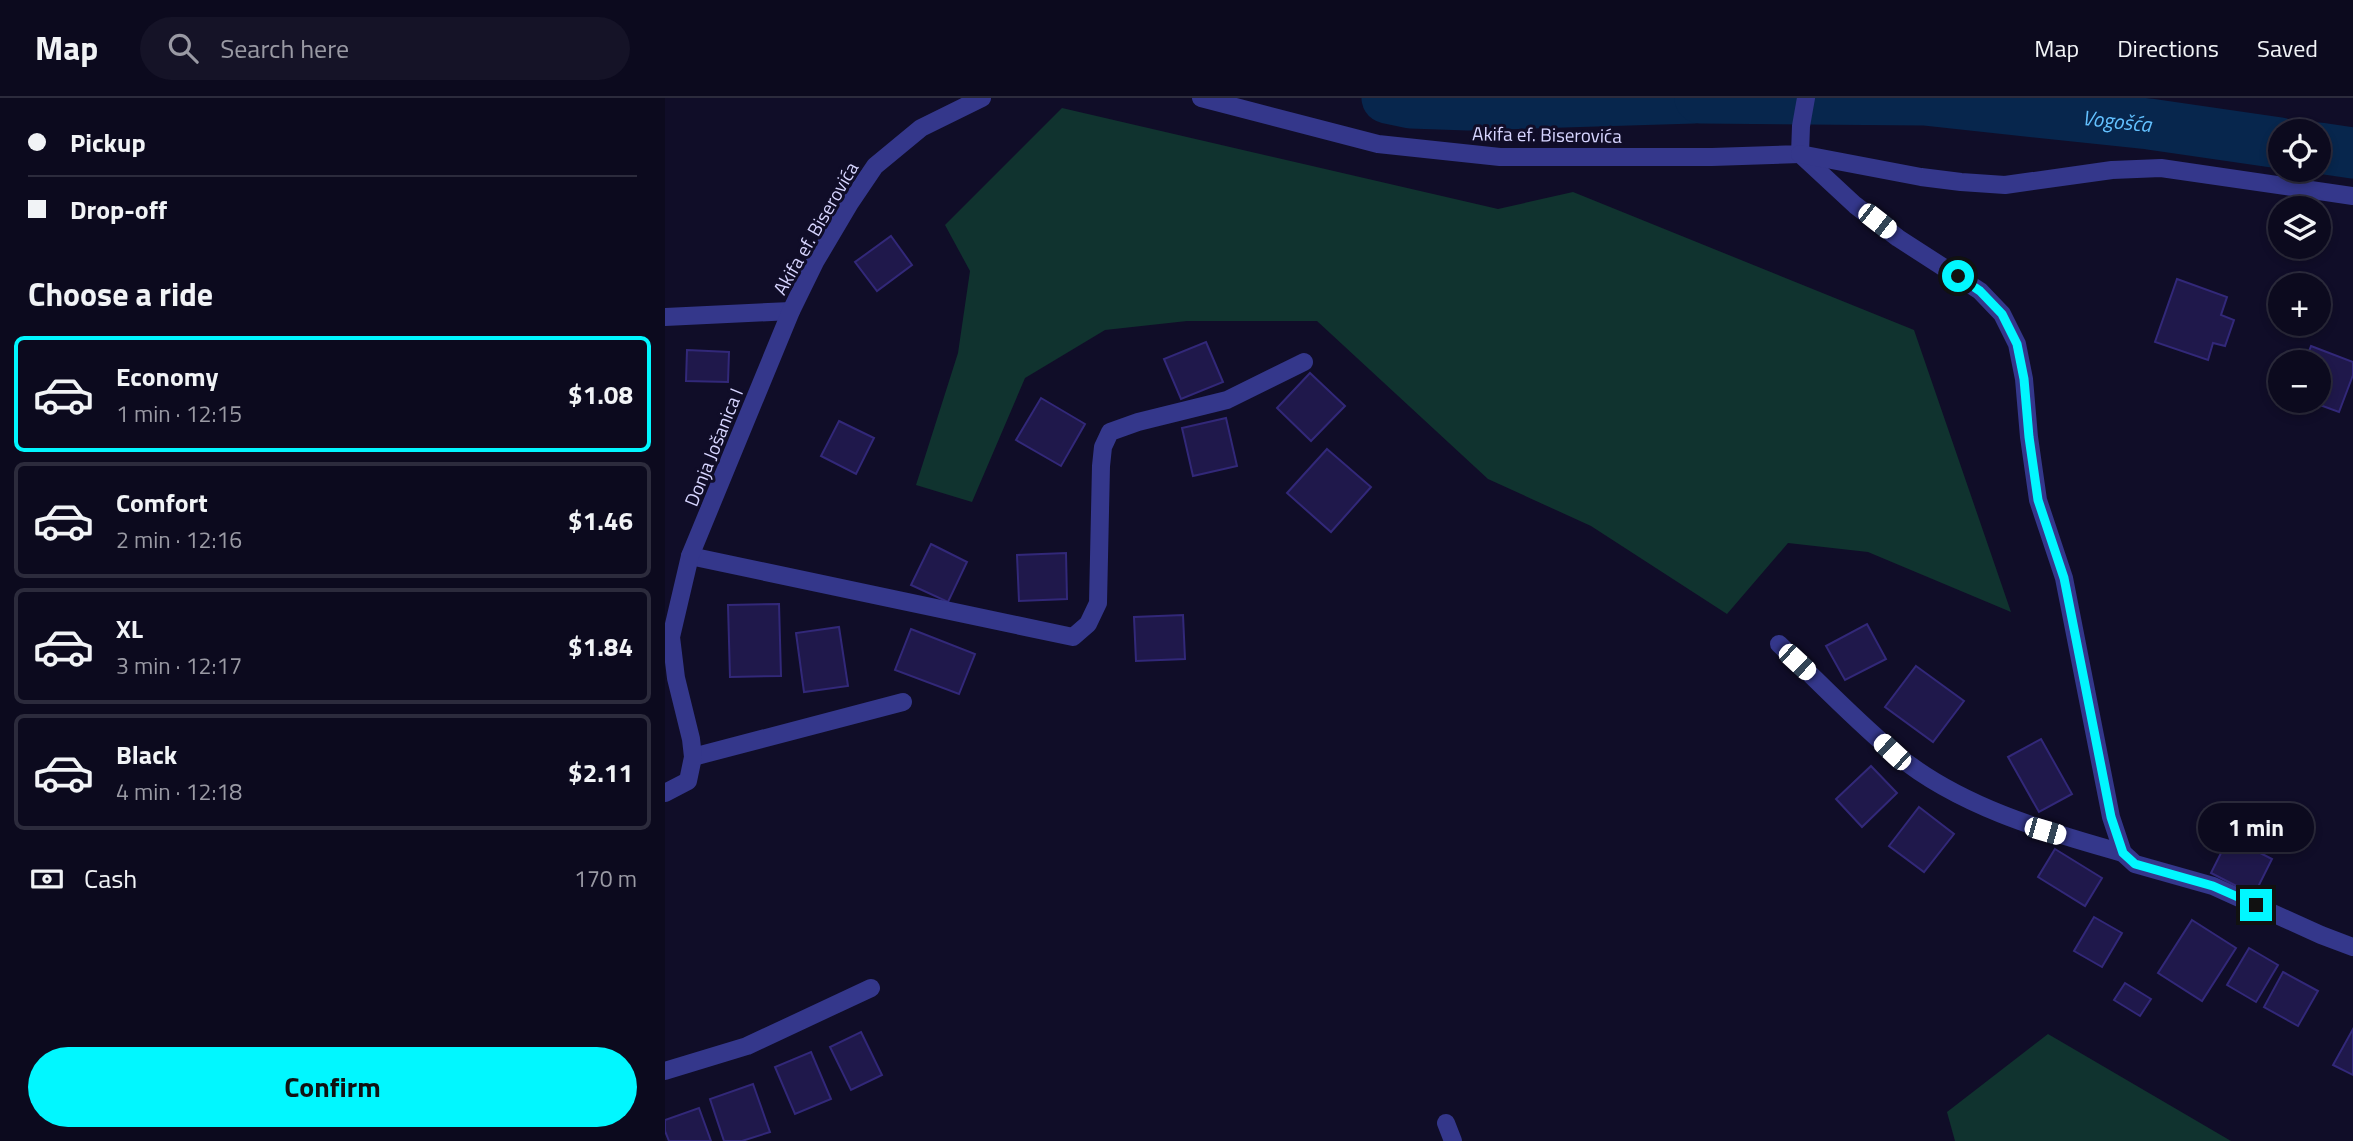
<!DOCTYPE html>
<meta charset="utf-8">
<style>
:root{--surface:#0c0a1e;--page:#151327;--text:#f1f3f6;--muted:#9a9aa4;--line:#2c2b3c;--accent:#01f7ff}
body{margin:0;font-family:"Titillium Web",sans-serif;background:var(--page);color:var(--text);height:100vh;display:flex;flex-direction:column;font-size:26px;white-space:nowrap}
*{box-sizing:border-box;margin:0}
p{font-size:23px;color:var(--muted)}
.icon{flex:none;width:38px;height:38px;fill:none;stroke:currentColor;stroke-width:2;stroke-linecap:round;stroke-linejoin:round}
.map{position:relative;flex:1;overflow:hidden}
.drawer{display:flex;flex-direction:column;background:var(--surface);width:665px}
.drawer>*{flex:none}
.hud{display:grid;align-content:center;height:154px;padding:0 28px;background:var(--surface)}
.controls{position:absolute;left:1603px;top:21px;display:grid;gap:14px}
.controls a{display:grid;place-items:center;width:63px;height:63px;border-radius:50%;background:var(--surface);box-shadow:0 4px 10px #0003,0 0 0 2px var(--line);font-size:35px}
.end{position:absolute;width:32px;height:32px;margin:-16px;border:9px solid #01f7ff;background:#111;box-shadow:0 0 0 4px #111}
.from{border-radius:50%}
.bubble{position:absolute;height:49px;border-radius:24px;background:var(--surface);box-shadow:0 4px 10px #0003,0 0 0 2px var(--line);font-size:23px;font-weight:700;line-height:49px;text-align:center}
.car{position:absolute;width:21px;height:42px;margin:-21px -10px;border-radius:9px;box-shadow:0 0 5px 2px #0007;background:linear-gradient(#fff 24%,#345 0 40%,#fff 0 76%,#345 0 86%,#fff 0)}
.hud b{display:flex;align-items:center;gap:24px;height:66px;font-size:26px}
.hud b+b{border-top:2px solid var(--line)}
.hud i{width:18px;height:18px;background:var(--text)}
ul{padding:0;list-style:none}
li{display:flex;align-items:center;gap:21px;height:116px;margin:0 14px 10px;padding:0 14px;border:4px solid var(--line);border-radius:10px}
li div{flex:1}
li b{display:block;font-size:26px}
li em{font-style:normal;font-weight:700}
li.on{border-color:var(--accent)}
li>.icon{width:63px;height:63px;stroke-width:1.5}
h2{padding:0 28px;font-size:32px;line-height:84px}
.pay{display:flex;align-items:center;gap:18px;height:77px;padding:0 28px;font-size:26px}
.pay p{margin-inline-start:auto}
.action{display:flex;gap:14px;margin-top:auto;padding:14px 28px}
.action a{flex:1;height:80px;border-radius:42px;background:var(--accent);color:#111;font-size:28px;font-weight:700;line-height:80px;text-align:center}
header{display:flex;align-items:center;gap:42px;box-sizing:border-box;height:98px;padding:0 35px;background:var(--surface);border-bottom:2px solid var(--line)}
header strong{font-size:33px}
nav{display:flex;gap:38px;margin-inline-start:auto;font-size:24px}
.search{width:490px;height:63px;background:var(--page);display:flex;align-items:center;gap:18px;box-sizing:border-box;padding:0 24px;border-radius:38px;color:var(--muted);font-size:26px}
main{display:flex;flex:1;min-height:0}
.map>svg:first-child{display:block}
</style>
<header>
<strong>Map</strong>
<div class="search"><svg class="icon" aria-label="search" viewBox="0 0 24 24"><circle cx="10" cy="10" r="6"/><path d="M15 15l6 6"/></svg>Search here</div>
<nav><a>Map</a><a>Directions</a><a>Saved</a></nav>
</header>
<main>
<section class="drawer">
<div class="hud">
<b><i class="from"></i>Pickup</b>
<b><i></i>Drop-off</b>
</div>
<h2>Choose a ride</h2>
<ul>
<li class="on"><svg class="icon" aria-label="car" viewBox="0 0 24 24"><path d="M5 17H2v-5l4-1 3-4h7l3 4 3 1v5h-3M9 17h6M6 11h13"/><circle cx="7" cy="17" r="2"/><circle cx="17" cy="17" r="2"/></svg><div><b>Economy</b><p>1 min · 12:15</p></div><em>$1.08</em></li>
<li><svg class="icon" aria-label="car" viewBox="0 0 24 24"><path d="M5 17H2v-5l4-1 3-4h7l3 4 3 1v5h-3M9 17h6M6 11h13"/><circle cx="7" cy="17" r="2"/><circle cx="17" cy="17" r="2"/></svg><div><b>Comfort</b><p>2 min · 12:16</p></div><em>$1.46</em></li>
<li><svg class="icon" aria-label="car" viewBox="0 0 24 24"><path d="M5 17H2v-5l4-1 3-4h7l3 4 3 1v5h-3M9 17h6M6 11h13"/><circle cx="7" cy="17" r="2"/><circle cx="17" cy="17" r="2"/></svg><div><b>XL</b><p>3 min · 12:17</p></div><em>$1.84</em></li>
<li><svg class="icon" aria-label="car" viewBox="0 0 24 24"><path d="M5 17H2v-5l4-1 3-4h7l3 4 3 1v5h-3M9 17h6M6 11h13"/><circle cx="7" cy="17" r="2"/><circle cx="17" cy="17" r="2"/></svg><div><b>Black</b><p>4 min · 12:18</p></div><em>$2.11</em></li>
</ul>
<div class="pay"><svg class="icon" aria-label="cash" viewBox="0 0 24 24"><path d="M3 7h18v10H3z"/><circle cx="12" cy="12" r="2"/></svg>Cash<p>170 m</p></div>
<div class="action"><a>Confirm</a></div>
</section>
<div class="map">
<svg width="1688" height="1043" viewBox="0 0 1688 1043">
<rect width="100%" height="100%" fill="#100d28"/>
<g fill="#10332f">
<polygon points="397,10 833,111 908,94 1249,232 1346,514 1203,454 1123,445 1062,516 926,428 823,381 652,223 522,223 440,232 360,280 307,404 251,387 293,255 305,173 280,127"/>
<polygon points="1383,936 1566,1043 1290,1043 1282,1014"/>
</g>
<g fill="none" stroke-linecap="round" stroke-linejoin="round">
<polyline stroke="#07264d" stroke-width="9" points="1259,2 1259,0"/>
<g stroke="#07264d" stroke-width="51">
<polyline points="722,0 746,5 803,7 1029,0"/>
<path id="s1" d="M 1035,0 L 1259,2 L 1484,26 L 1615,45"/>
<polyline points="1654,50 1688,55"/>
</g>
</g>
<g fill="#1f184b" stroke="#322879" stroke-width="2">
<polygon points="226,138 247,167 212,193 190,164"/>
<polygon points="1512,181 1562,199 1556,217 1569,222 1560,248 1548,245 1543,262 1490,244"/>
<polygon points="541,244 558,284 516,301 499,261"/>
<polygon points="1646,248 1688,264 1688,277 1674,314 1644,303 1654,303 1654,264 1640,264"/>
<polygon points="22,252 64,254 63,284 21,283"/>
<polygon points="645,275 680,308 646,343 612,310"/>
<polygon points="376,300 420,326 396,368 351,342"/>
<polygon points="561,320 572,368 528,378 517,330"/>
<polygon points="174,323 209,340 191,376 156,358"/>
<polygon points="662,351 706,389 666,434 622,395"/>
<polygon points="266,446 302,464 283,504 246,487"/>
<polygon points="401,455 402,501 354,503 352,457"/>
<polygon points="114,506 116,578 65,579 63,507"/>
<polygon points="518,517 520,561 471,563 469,519"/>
<polygon points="1202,526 1221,561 1180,582 1161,548"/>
<polygon points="174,529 183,588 139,594 131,535"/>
<polygon points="246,531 310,556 294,596 230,572"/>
<polygon points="1251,568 1299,603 1268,644 1220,609"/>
<polygon points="1376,641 1407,696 1374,714 1343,659"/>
<polygon points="1206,668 1232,695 1197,729 1171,701"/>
<polygon points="1254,709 1289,736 1259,774 1224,748"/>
<polygon points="1564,739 1607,761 1589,797 1546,775"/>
<polygon points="1390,751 1437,780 1420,808 1373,779"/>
<polygon points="1429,819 1457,835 1437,869 1409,853"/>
<polygon points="1527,822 1571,850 1537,903 1493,875"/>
<polygon points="1584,850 1613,867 1591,904 1562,887"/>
<polygon points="1618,874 1653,893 1633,928 1599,909"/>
<polygon points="1460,885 1486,901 1475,918 1449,902"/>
<polygon points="1688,931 1688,977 1668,967"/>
<polygon points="196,934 217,977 186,992 165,949"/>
<polygon points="146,954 166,1001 130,1016 110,969"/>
<polygon points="88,986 105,1034 77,1043 59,1043 45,1001"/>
<polygon points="34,1010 46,1043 4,1043 0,1033 0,1022"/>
</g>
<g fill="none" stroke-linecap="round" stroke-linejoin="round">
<g stroke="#34378b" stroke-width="18">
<polyline points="536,0 713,46 835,59 1047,59 1135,56 1136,28 1141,0"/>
<polyline points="1135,56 1190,107 1233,140 1315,193 1337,216 1352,246 1359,281 1364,339 1373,402 1399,480 1446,719 1458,755 1470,766 1548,788 1656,837 1688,849"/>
<polyline points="1135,56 1256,79 1296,84 1340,87 1447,72 1496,70 1688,98"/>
<polyline points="0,219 126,213"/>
<polyline points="25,458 408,539 423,526 433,505 436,368 438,349 445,334 473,324 562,302 639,264"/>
<path d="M 1114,546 C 1151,581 1187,619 1226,652 C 1289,707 1379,733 1458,755"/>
<polyline points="28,659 238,604"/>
<polyline points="0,695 23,683 28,659 26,641 11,580 6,539 25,458 126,213 150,164 185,105 210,68 256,30 317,0"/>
<polyline points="0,973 82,948 206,890"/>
<polyline points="781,1025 788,1043"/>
</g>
</g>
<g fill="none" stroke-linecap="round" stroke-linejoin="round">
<polyline stroke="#01f7ff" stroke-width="9" points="1293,178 1315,193 1337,216 1352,246 1359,281 1364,339 1373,402 1399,480 1446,719 1458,755 1470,766 1548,788 1591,807"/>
</g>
<g text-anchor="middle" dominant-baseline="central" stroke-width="6" stroke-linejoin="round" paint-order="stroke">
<g font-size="19" fill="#d7d5ff" stroke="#100d28">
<text transform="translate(882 36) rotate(1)">Akifa ef. Biserovića</text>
<text transform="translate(150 130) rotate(-60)">Akifa ef. Biserovića</text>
<text transform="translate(48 349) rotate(-68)">Donja Jošanica I</text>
</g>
<g font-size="21" font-style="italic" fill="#63c1ff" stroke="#100d28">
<text stroke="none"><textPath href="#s1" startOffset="418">Vogošća</textPath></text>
</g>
</g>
</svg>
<div class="controls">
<a><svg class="icon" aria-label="locate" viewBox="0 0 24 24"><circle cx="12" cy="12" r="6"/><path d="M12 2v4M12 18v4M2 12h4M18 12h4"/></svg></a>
<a><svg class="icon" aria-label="layers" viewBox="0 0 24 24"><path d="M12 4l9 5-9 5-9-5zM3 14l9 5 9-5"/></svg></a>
<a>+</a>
<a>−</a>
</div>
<i class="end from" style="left:1293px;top:178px"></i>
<i class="end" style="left:1591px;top:807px"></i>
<div class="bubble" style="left:1533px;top:705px;width:116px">1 min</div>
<i class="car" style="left:1212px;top:123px;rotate:128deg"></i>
<i class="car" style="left:1132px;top:564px;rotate:133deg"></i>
<i class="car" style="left:1227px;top:654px;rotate:313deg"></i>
<i class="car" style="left:1380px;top:733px;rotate:106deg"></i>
</div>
</main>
